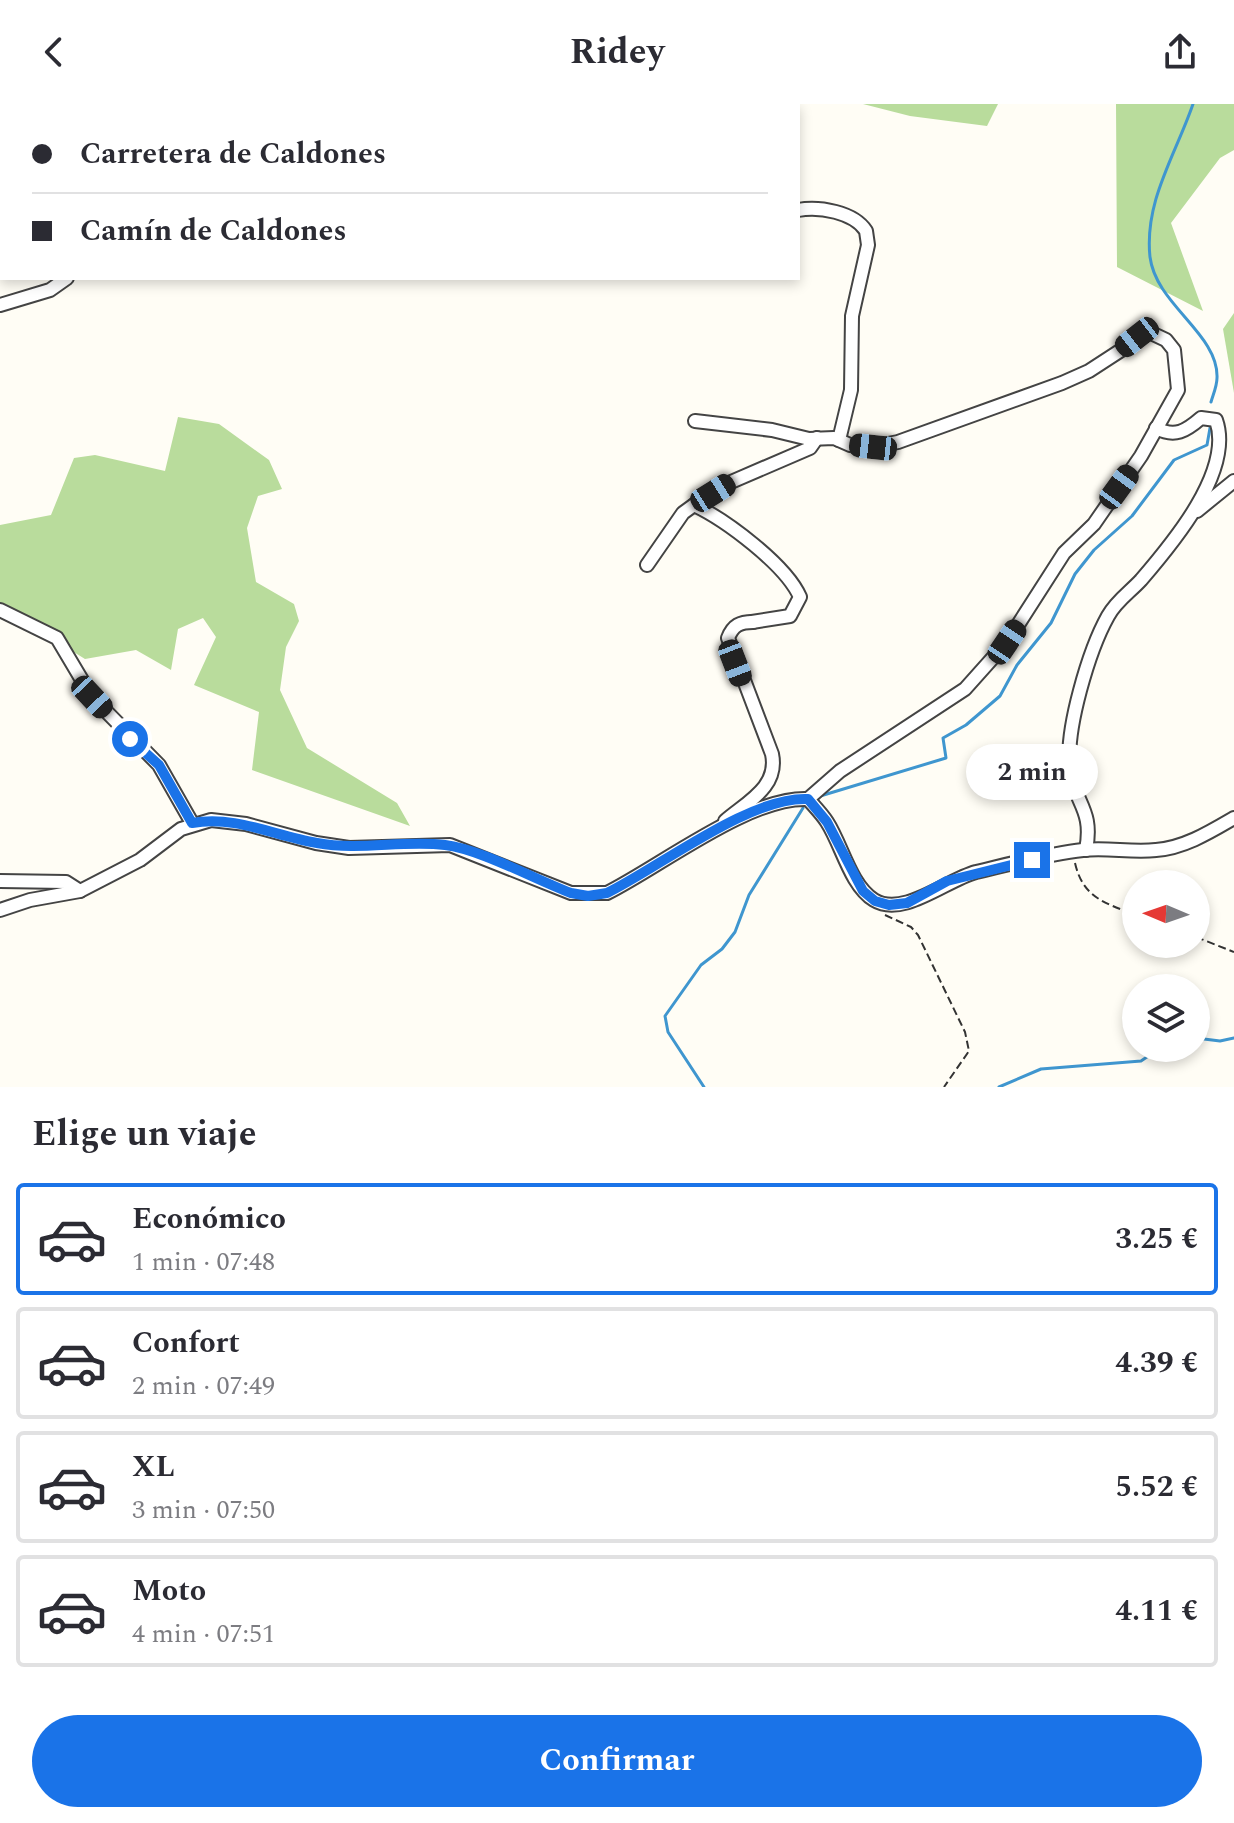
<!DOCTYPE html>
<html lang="es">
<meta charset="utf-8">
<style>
:root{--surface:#fff;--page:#f2f2f3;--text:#2b2b33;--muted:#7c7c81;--line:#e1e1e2;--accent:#1a73e8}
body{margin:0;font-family:Spectral,serif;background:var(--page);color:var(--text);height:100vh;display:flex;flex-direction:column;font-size:30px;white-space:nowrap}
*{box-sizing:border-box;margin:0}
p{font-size:26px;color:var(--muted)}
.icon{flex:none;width:44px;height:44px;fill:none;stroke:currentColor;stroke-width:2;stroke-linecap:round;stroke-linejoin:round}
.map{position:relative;height:983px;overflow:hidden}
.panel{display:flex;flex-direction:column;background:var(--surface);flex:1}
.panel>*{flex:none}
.top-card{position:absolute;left:0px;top:0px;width:800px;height:176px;box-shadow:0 4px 12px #0003;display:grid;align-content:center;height:176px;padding:0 32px;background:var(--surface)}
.needle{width:52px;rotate:272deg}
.buttons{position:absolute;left:1122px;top:766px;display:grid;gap:16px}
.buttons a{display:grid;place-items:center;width:88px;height:88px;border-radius:50%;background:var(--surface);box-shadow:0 4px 12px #0003;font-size:40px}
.end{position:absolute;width:36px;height:36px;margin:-18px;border:10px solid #1a73e8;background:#fff;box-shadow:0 0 0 4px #fff}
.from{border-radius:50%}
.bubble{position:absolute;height:56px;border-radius:28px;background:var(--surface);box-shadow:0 4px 12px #0003;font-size:26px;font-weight:700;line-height:56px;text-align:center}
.car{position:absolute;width:24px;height:48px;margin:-24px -12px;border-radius:10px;box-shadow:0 0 6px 2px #0007;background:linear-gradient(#222 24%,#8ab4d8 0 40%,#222 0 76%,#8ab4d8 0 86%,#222 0)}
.top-card b{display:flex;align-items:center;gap:28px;height:76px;font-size:30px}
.top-card b+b{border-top:2px solid var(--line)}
.top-card i{width:20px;height:20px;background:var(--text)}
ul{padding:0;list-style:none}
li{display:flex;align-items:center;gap:24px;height:112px;margin:0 16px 12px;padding:0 16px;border:4px solid var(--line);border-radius:8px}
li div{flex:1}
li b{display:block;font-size:30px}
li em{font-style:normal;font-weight:700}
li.on{border-color:var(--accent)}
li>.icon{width:72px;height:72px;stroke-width:1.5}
h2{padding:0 32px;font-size:36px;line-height:96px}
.action{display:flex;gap:16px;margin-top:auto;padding:16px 32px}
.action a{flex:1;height:92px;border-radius:48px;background:var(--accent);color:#fff;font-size:32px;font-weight:700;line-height:92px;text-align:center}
header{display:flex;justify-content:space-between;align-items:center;height:104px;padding:0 32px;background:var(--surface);font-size:36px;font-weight:700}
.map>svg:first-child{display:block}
</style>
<header><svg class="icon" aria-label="back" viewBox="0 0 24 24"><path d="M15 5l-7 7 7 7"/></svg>Ridey<svg class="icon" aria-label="share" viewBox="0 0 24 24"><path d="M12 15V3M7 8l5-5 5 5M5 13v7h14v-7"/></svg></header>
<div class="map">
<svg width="1234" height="983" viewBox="0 0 1234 983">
<rect width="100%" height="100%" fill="#fffdf5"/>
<g fill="#b9dc9c">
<polygon points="863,0 998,0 987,22 910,12"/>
<polygon points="1116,0 1234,0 1234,46 1220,54 1171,119 1203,207 1117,163"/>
<polygon points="1234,209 1234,289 1223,225"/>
<polygon points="178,313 219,320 269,356 282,385 258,392 247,424 256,478 294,500 299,517 286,543 280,586 307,644 397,699 410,722 252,666 259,608 194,581 216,533 203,514 178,525 171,566 136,546 85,555 0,502 0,421 51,411 74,354 95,351 165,367"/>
</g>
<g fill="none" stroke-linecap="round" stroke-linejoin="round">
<g stroke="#3f96cf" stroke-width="3">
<path d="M 1193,0 C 1176,50 1144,97 1150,153 C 1156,201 1219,230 1217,274 C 1217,282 1213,291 1211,298"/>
<polyline points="817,693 946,654 943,634 966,621 1000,592 1017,561 1051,519 1075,470 1094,446 1132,412 1174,356 1207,341 1210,324"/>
<polyline points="1196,934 1220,937 1234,934"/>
<polyline points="704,983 668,928 665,912 701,861 722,845 735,828 749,791 803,704"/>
<polyline points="999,983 1041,965 1141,957 1160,944"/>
</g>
<defs>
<g id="minor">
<polyline points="468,0 470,2"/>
<polyline points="118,2 118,0"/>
<path d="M 798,106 C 819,102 854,108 866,127 L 868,141 L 852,212 L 851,286 L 839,336"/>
<polyline points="0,201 50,186 67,174"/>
<polyline points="695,317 772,326 809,335 834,334 850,341 873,343 898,338 1062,279 1089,267 1149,228 1166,236 1174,246 1178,286 1141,352 1094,420 1064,449 1007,538 965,585 840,667 808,695"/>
<polyline points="694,401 731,378 810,344 817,334"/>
<polyline points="1197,407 1234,377"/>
<path d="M 647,461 L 683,409 L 694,401 C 726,416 786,461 800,493 L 790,512 L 752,518"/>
<polyline points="0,506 57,534 92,593 159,661 192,719"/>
<path d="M 725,717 C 747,698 779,683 772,650 L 728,534 C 733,521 740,518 753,518"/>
<path d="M 1086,746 C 1094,704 1074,700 1070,664 C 1065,626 1089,546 1108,512 C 1116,497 1130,488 1141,476 C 1172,440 1234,367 1216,316 L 1201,314 C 1186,327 1175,334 1156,324"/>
<polyline points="0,777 66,778 80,787"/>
<path d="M 0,806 L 30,796 L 80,787 L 140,756 L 181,725 L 211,716 L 246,720 L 316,739 L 349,744 L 450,741 L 571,789 L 607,789 C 661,762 750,692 808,695 C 814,702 822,710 827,718 C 842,741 850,781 874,796 C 903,814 946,776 976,768 C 1010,760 1047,750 1083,746 C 1107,743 1132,749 1156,746 C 1184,744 1210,728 1234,714"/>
</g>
</defs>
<use href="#minor" stroke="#444" stroke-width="16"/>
<g stroke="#333" stroke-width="2" stroke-dasharray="8 4" stroke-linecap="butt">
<polyline points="590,2 590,0"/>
<path d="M 1075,759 C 1083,794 1105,799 1136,811"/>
<polyline points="885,811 911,823 918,831 965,928 969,947 944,983"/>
<polyline points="1196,833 1234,848"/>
</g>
<use href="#minor" stroke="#fff" stroke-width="12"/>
</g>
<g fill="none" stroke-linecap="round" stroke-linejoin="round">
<path stroke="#1a73e8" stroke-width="10" d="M 130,635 L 159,661 L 192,719 C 236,711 274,732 317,739 C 360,747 402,736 445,741 C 480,745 536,776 571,789 L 588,792 L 607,789 C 660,763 750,692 808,695 L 827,718 L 863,787 L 875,797 L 889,801 L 907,799 L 947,777 L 1032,756"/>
</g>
</svg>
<div class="buttons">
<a><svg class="needle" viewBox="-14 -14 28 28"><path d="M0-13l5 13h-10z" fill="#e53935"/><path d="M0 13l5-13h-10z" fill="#7c7c81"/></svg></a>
<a><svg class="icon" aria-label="layers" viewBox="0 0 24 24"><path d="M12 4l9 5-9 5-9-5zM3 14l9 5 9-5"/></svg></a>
</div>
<i class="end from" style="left:130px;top:635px"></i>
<i class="end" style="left:1032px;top:756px"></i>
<div class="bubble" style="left:966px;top:640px;width:132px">2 min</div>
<i class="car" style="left:1137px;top:233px;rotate:232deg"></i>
<i class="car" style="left:873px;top:343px;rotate:276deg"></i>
<i class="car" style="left:1119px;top:383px;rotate:36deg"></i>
<i class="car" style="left:713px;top:389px;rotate:58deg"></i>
<i class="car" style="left:1007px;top:538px;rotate:34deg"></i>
<i class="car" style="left:735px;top:559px;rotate:159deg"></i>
<i class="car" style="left:92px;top:593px;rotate:137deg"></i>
<div class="top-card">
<b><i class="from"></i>Carretera de Caldones</b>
<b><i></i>Camín de Caldones</b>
</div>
</div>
<section class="panel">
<h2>Elige un viaje</h2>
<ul>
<li class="on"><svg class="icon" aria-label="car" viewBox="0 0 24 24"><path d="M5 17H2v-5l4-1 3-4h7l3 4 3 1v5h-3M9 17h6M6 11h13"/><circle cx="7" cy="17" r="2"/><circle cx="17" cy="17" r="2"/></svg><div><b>Económico</b><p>1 min · 07:48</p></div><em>3.25 €</em></li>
<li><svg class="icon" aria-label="car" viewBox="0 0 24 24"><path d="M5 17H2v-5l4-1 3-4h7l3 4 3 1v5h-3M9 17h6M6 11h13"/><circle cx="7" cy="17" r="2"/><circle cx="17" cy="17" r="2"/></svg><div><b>Confort</b><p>2 min · 07:49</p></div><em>4.39 €</em></li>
<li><svg class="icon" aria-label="car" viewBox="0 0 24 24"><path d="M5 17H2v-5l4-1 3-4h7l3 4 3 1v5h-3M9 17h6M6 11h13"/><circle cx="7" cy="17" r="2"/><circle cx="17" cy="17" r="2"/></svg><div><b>XL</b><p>3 min · 07:50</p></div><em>5.52 €</em></li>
<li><svg class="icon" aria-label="car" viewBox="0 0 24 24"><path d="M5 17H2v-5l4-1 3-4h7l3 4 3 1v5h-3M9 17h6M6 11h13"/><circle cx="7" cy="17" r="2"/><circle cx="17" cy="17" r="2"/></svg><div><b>Moto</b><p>4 min · 07:51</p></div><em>4.11 €</em></li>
</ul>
<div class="action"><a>Confirmar</a></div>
</section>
